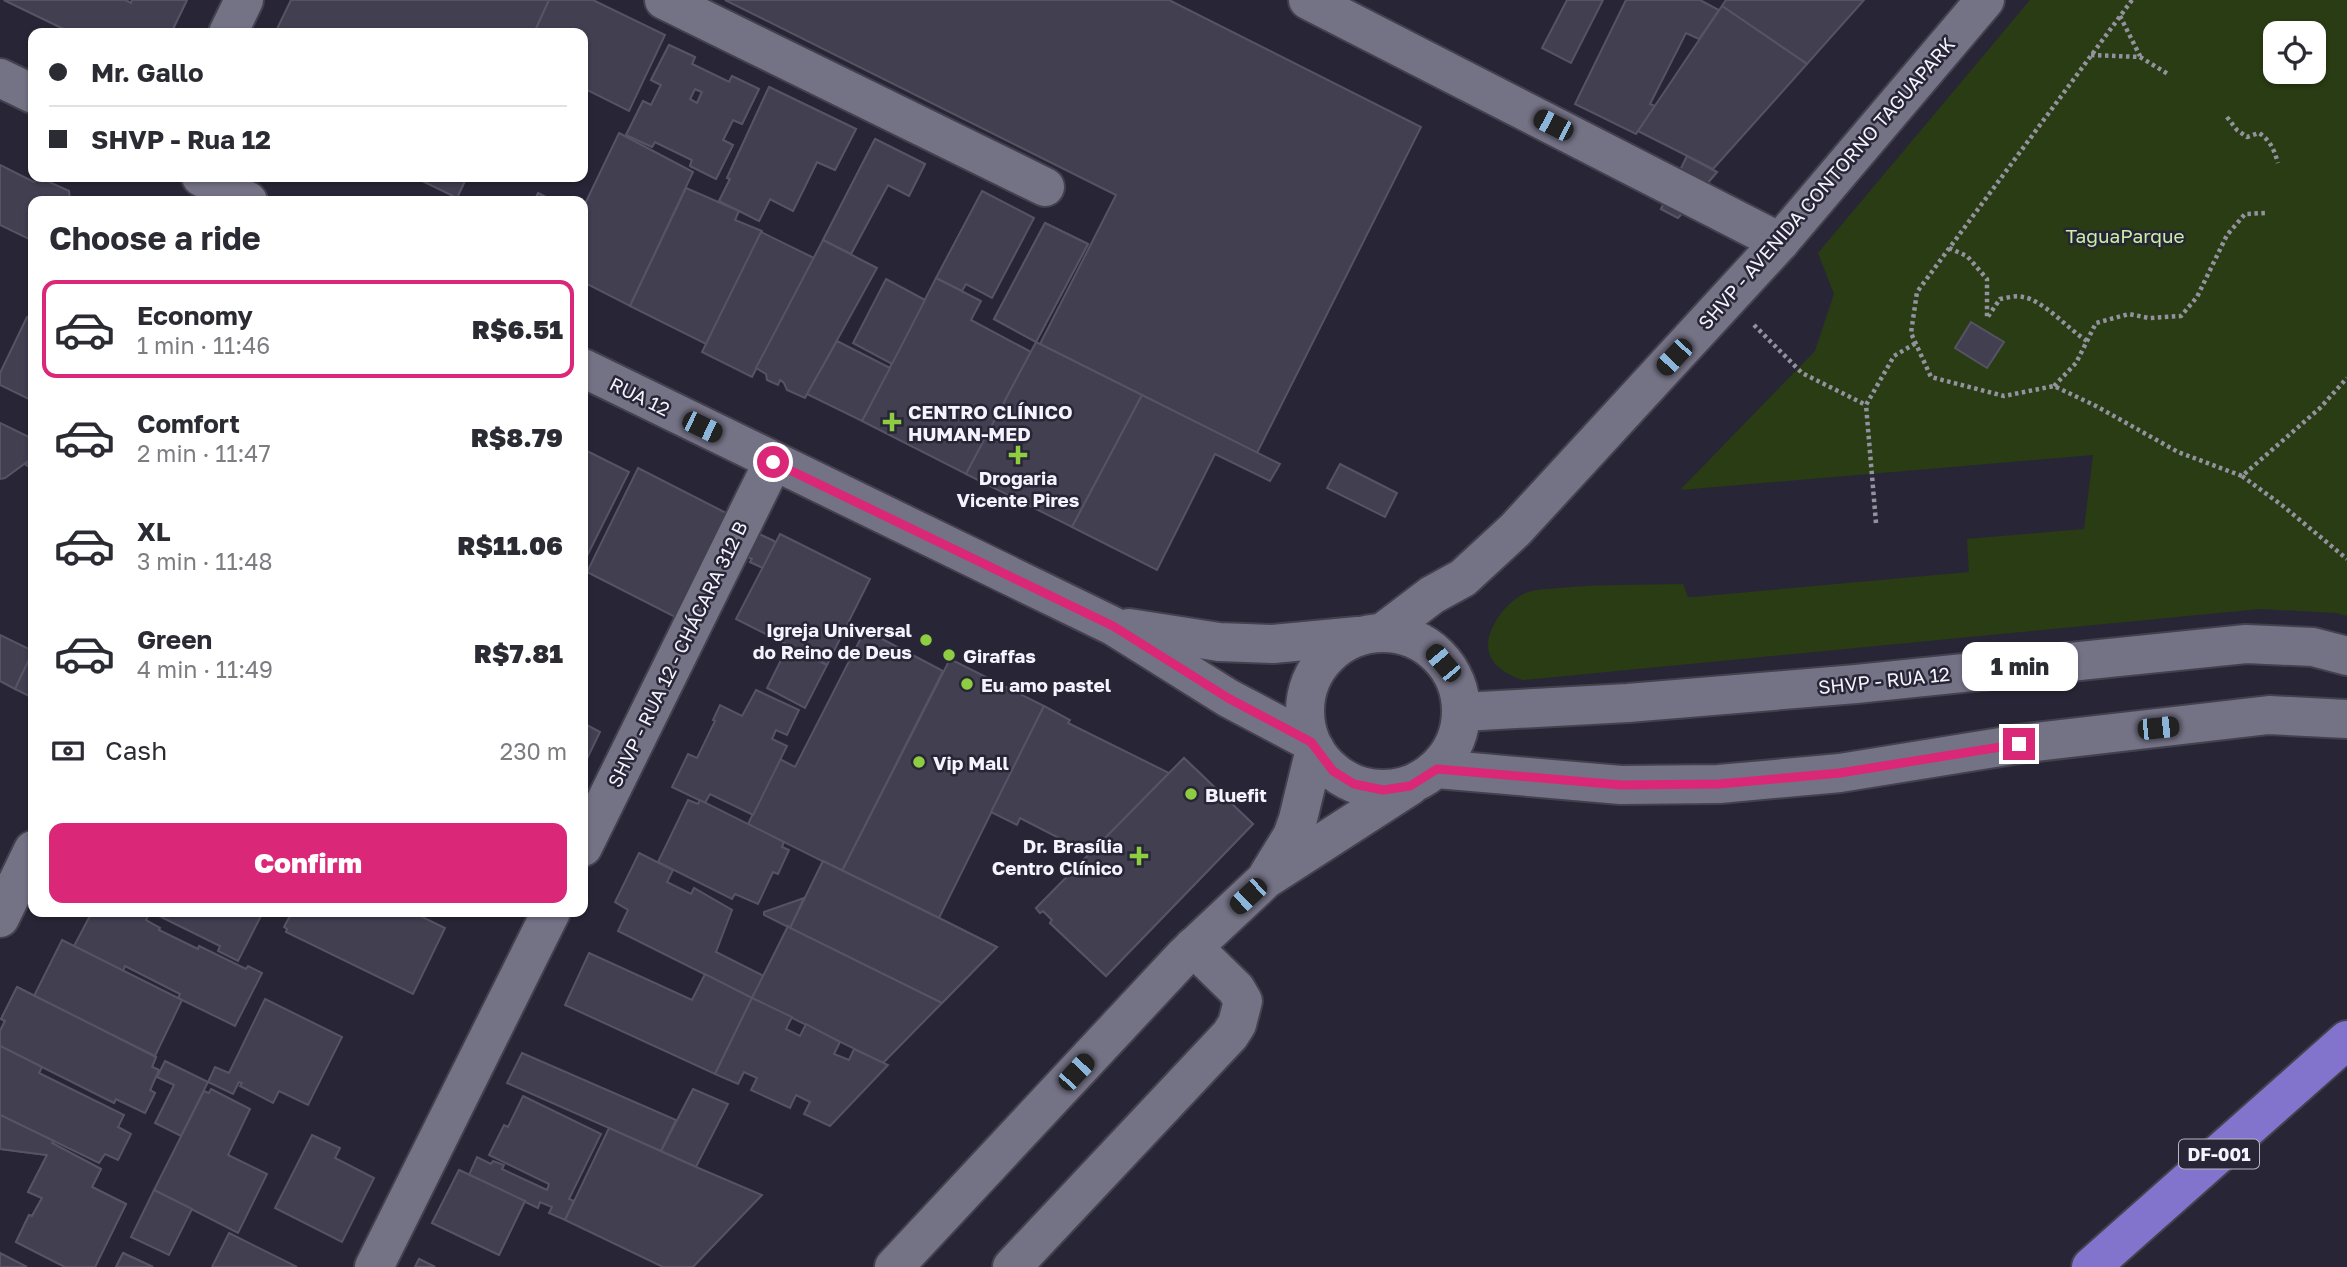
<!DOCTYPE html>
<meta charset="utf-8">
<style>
:root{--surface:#fff;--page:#f2f2f3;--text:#2b2b33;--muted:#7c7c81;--line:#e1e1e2;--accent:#db2777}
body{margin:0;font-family:"Golos Text",sans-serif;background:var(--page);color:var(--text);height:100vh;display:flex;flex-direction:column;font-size:26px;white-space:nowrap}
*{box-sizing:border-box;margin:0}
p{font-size:23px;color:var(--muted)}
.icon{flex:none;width:38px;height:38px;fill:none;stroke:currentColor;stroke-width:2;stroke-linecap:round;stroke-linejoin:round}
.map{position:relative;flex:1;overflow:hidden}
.sheet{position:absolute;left:28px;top:196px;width:560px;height:721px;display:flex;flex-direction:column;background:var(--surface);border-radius:14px;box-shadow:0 2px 5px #0004}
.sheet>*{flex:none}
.hud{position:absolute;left:28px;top:28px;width:560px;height:154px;border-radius:14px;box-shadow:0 2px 5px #0004;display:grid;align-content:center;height:154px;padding:0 21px;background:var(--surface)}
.tools{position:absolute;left:2263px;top:21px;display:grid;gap:14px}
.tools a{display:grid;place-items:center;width:63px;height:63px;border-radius:14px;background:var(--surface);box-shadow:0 2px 5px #0004;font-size:35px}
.end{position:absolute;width:32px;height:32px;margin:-16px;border:9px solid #db2777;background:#fff;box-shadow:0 0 0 4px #fff}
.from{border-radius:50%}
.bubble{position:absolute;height:49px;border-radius:14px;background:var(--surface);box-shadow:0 2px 5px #0004;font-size:23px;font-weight:800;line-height:49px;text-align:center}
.car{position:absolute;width:21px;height:42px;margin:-21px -10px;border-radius:9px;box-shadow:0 0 5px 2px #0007;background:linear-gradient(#222 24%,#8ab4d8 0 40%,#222 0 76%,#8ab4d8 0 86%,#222 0)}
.hud b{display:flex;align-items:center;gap:24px;height:66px;font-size:26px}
.hud b+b{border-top:2px solid var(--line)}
.hud i{width:18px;height:18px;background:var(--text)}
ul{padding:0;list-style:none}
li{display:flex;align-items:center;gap:21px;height:98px;margin:0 14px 10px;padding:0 7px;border:4px solid transparent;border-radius:14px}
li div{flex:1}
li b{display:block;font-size:26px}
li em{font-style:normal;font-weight:800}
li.selected{border-color:var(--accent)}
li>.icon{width:63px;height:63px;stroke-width:1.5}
h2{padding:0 21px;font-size:32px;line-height:84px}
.pay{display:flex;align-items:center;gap:18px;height:77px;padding:0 21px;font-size:26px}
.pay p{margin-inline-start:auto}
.primary-button{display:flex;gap:14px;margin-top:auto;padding:14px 21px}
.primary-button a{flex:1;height:80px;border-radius:14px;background:var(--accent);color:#fff;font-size:28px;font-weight:800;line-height:80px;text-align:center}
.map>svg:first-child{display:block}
</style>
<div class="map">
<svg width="2347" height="1267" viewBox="0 0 2347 1267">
<rect width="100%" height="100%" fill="#282636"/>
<path fill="#293c13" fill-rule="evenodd" d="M 2030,0 L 2347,0 L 2347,616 L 2336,613 L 2260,609 L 1523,680 C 1508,675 1488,665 1488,645 C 1489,624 1509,599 1528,592 C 1538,589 1550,589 1560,588 C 1601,584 1642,585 1683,584 L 1688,597 L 1694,597 L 1969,572 L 1967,539 L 2084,529 L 2093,455 L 1680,490 L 1815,351 L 1834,294 L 1818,253 ZM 2275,33 L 2314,33 L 2314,72 L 2275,72 Z"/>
<g fill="#413f50" stroke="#555365" stroke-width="2" fill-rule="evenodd">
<polygon points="4,0 125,0 131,3 132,0 187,0 171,33 72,33"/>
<polygon points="4,0 125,0 131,3 132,0 187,0 171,33 72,33"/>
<polygon points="291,0 549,0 534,33 275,33"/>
<polygon points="549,0 593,0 665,35 629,111 583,88 583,33 534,33"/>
<polygon points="725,0 1169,0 1421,127 1257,453 1040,344 1116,195"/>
<polygon points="1567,0 1603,0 1571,63 1542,48"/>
<polygon points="1626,0 1700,0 1719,10 1699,39 1686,33 1650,104 1655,106 1636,134 1575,104"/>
<polygon points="1726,0 1864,0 1807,64 1722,6"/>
<polygon points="1722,6 1807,64 1713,169 1638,131"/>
<path d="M 669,45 L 695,57 L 692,64 L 729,82 L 732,76 L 759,89 L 742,124 L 733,120 L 723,140 L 733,145 L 716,179 L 690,166 L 692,160 L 655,142 L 652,147 L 626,135 L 643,101 L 651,105 L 661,85 L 651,80 ZM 695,89 L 702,92 L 697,103 L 690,99 Z"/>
<path d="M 669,45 L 695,57 L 692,64 L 729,82 L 732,76 L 759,89 L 742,124 L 733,120 L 723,140 L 733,145 L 716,179 L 690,166 L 692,160 L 655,142 L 652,147 L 626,135 L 643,101 L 651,105 L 661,85 L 651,80 ZM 695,89 L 702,92 L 697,103 L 690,99 Z"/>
<polygon points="769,87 856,129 835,170 817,162 793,211 770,199 759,221 719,201 730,179 727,178"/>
<polygon points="769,87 856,129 835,170 817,162 793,211 770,199 759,221 719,201 730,179 727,178"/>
<polygon points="619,133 693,172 630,306 583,282 583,208"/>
<polygon points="875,139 925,164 909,196 888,185 851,254 823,240"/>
<polygon points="875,139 925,164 909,196 888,185 851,254 823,240"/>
<polygon points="1687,156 1717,172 1678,218 1661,209"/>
<polygon points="1687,156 1717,172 1678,218 1661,209"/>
<polygon points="0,165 34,182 41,178 69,191 70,199 75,201 33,201 33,241 0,225"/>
<polygon points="414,177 467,177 457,198"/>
<polygon points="686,188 739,211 735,220 762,231 706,344 630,306"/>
<polygon points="982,191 1034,218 992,298 966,284 962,291 936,278"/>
<polygon points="538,193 554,201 534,201"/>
<polygon points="1045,223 1088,244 1036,342 994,319"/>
<polygon points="1045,223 1088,244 1036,342 994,319"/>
<polygon points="761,232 814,258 752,377 702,352"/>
<polygon points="823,240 877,268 805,398 787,390 784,383 780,380 778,385 767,380 766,374 756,368"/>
<polygon points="936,278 981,301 971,320 1031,352 966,474 862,421"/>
<polygon points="886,279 925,300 892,364 853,343"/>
<polygon points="27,317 33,321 33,398 31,400 0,385 0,373"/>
<polygon points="1971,322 2004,342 1987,368 1955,348"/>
<polygon points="837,341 890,368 862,421 807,394"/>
<polygon points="1036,342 1142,395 1072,527 966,474"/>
<polygon points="1142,395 1280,464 1270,481 1215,454 1157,570 1072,527"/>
<polygon points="0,423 33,439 33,469 26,465 27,462 5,478 0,479"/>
<polygon points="583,449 629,472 583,564"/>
<polygon points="1340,464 1397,493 1385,517 1327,488"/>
<polygon points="638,468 734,517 681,620 587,572"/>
<polygon points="731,521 774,541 775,544 763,568 750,562 752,559 748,557 753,545"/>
<polygon points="731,521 774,541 775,544 763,568 750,562 752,559 748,557 753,545"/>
<polygon points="780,534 870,579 827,665 736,619"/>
<polygon points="865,630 943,671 842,871 748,824 780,759 795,767"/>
<polygon points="0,635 33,651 15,689 0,681"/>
<polygon points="788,646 827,665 805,708 767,688"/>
<polygon points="33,651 33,698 15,689"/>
<polygon points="950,659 1044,706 939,918 842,871"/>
<polygon points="756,690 799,710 787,735 776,730 772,739 787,746 753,815 710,794 705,803 672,787 688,754 697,758 715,721 713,720 720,705 742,716"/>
<polygon points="1044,706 1070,720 1068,723 1169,773 1090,854 1020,818 1017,825 991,812"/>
<polygon points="583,723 600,732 583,767"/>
<polygon points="1184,758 1253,824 1106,976 1050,923 1052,920 1043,911 1040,913 1036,908"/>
<polygon points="1184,758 1253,824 1106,976 1050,923 1052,920 1043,911 1040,913 1036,908"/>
<polygon points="688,800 698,804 700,800 784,842 782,847 789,850 778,874 773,872 758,904 735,894 732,899 658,862"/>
<polygon points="639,853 673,870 667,882 691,894 694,888 732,910 716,952 764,976 752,998 618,931 628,910 615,902"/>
<polygon points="823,861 939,918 997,947 942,1003 790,928"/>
<polygon points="823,861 939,918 997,947 942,1003 790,928"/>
<polygon points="804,898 790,928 764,915 764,912"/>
<polygon points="92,912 140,912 148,916 146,920 160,928 159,930 198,949 199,946 246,969 248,966 262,973 235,1026 178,998 180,994 125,966 123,971 74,946"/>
<polygon points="151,912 263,912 238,961 218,951 220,946"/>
<polygon points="292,912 412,912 445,928 413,994 286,932 287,929 284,927"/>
<polygon points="788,926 790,928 942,1003 883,1063 752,998"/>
<polygon points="62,940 182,1000 155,1056 34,996"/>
<polygon points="589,953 692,1000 705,974 752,998 715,1074 565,1005"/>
<polygon points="17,987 156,1057 152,1067 159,1070 150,1090 155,1093 145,1113 116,1099 114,1103 0,1046 0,1031 5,1021 1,1019"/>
<polygon points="17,987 156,1057 152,1067 159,1070 150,1090 155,1093 145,1113 116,1099 114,1103 0,1046 0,1031 5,1021 1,1019"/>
<polygon points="752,998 792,1017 786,1029 800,1036 806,1024 840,1042 834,1054 849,1060 854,1049 888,1065 830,1126 804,1114 810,1102 796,1095 790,1108 751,1090 757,1078 744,1072 738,1084 715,1074"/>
<polygon points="265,999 342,1037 308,1105 279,1091 273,1103 240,1086 242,1083 239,1082 233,1094 208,1082 215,1067 229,1073"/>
<polygon points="0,1046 42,1067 39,1073 124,1115 118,1127 131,1134 118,1160 105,1154 99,1163 0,1115"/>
<polygon points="522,1053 676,1120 661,1151 507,1083"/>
<polygon points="165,1061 208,1082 181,1136 155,1123 174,1085 157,1077"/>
<polygon points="211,1089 250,1109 228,1155 267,1174 238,1233 154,1190 204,1091 209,1093"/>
<polygon points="693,1089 728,1104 696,1167 661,1151"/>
<polygon points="523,1096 601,1134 569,1199 574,1201 565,1220 549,1213 552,1207 540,1202 538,1208 469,1175 477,1157 491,1164 493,1161 504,1165 502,1169 547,1190 549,1184 489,1155 504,1125 508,1127"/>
<polygon points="0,1115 54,1141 52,1143 101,1169 92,1187 126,1204 95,1267 65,1267 16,1242 29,1215 32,1216 42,1198 28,1192 47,1155 0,1149"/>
<polygon points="0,1115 54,1141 52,1143 101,1169 92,1187 126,1204 95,1267 65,1267 16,1242 29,1215 32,1216 42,1198 28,1192 47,1155 0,1149"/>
<polygon points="609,1128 696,1167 762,1195 693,1267 663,1267 565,1220"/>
<polygon points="312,1135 340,1148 335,1158 374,1178 342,1242 275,1208"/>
<polygon points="459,1170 525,1201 499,1255 432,1223"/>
<polygon points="459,1170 525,1201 499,1255 432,1223"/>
<polygon points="154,1190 192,1209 169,1255 131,1237"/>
<polygon points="229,1233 297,1267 212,1267"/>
<polygon points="0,1253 27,1267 0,1267"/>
<polygon points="123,1253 153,1267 116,1267"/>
<polygon points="123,1253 153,1267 116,1267"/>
<polygon points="419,1259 435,1267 415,1267"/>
<polygon points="419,1259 435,1267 415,1267"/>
</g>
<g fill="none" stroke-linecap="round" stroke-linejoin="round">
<defs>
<g id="minor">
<polyline points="664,0 1045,187"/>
<polyline points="1308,0 1780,242"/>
<polyline points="228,33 244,0"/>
<polyline points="0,78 33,94"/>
<polyline points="201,177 248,201"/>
<polyline points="583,368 1113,626 1228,698 1311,742"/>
<polyline points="1129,628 1219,642 1273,644 1358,636"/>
<polyline points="1382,633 1432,595 1463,578 1515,530 1780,242 1985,0"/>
<circle cx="1383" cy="711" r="78"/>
<polyline points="1462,712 1628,703 1856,684 2246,644 2313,647 2347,656"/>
<polyline points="1437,769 1621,785 1719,784 1840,773 2019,744 2269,715 2347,719"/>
<polyline points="583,847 773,462"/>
<polyline points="1268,875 1292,836 1298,819 1315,749"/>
<polyline points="0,918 33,850"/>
<polyline points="374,1267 551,912"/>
<polyline points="894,1267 1185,955 1266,879 1410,786"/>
<polyline points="1012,1267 1230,1035 1237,1024 1243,1001 1236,989 1193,947"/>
</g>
<polyline id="highway" points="2091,1267 2347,1040"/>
</defs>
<use href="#minor" stroke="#43414e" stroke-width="42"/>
<use href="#highway" stroke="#43414e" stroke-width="42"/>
<g stroke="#93929f" stroke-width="4.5" stroke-dasharray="3.5 3.5" stroke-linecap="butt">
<polyline points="2132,0 1917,292 1911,333 1931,377 2004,396 2054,386 2096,406 2178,452 2242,476 2320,408 2347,378"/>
<polyline points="2120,16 2140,56"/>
<polyline points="2091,55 2140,57 2168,74"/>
<path d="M 2227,117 L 2237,130 L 2247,137 L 2259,133 C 2271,141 2274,150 2278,163"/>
<path d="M 1949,248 L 1967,256 L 1987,279 L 1987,318 L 2000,299 C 2007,298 2016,295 2023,297 C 2043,300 2068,329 2087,341"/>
<polyline points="1754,325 1802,373 1866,405"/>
<polyline points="2054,386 2076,363 2096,323 2129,314 2149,318 2181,316 2197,297 2227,235 2245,214 2265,213"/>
<polyline points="2242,476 2283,506 2347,559"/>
<polyline points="1876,523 1866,405 1894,356 1916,343"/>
</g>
<use href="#minor" stroke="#747285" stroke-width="38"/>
<use href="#highway" stroke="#8274cc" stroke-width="38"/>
</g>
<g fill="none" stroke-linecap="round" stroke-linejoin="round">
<polyline stroke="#db2777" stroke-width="9" points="773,462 1113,626 1228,698 1311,742 1333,771 1354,784 1383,790 1410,786 1437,769 1621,785 1719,784 1840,773 2019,744"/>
</g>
<g fill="#8ecd42" stroke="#282636" stroke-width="2.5">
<path d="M888.5 411.5h7v7h7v7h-7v7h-7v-7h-7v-7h7z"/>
<path d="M1014.5 444.5h7v7h7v7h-7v7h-7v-7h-7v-7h7z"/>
<circle cx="926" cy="640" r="7"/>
<circle cx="949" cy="655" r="7"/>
<circle cx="967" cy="684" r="7"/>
<circle cx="919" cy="762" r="7"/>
<circle cx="1191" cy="794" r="7"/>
<path d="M1135.5 845.5h7v7h7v7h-7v7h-7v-7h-7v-7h7z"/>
</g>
<g text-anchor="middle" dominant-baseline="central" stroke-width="5" stroke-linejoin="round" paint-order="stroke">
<rect fill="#282636" stroke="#b7b6c2" stroke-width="2" x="2179" y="1139.5" width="80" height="29" rx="5"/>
<g font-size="18" font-weight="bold" fill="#f4f3fe">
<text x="2219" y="1154">DF-001</text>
</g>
<g font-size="19" fill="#f4f3fe" stroke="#282636">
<text transform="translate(1826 183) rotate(-49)">SHVP - AVENIDA CONTORNO TAGUAPARK</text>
<text transform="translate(640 396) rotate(26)">RUA 12</text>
<text transform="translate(677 654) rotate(-64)">SHVP - RUA 12 - CHÁCARA 312 B</text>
<text transform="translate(1884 680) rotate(-6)">SHVP - RUA 12</text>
</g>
<g font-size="19" fill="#c9f0a6" stroke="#282636">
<text x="2125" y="235">TaguaParque</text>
</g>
<g font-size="19" font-weight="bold" fill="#f4f3fe" stroke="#282636" text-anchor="start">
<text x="908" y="411">CENTRO CLÍNICO<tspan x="908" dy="22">HUMAN-MED</tspan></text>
<text x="1018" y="477" text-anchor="middle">Drogaria<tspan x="1018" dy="22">Vicente Pires</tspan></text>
<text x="912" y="629" text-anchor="end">Igreja Universal<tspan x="912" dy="22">do Reino de Deus</tspan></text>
<text x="963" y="655">Giraffas</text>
<text x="981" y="684">Eu amo pastel</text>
<text x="933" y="762">Vip Mall</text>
<text x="1205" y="794">Bluefit</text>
<text x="1123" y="845" text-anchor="end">Dr. Brasília<tspan x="1123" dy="22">Centro Clínico</tspan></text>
</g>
</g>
</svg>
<div class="tools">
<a><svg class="icon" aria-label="locate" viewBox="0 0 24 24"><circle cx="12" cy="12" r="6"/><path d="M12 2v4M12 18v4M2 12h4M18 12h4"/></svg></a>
</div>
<i class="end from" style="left:773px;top:462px"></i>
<i class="end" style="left:2019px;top:744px"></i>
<div class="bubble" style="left:1962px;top:642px;width:116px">1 min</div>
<i class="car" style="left:1553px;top:125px;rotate:297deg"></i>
<i class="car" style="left:1674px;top:357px;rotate:223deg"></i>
<i class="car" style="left:702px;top:427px;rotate:116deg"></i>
<i class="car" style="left:1443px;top:663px;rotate:320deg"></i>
<i class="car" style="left:2158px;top:728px;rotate:84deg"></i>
<i class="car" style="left:1248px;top:896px;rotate:227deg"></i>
<i class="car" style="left:1076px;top:1072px;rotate:43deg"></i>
<div class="hud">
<b><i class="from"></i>Mr. Gallo</b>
<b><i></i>SHVP - Rua 12</b>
</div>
<section class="sheet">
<h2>Choose a ride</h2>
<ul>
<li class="selected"><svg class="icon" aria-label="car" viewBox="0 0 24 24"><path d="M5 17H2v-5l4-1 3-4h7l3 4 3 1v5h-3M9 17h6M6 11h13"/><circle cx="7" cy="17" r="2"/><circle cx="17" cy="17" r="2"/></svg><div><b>Economy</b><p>1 min · 11:46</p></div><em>R$6.51</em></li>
<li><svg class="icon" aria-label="car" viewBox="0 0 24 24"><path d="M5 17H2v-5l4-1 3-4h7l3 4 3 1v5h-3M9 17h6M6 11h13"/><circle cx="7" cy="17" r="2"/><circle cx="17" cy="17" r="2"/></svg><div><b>Comfort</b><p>2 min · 11:47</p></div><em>R$8.79</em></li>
<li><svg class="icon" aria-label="car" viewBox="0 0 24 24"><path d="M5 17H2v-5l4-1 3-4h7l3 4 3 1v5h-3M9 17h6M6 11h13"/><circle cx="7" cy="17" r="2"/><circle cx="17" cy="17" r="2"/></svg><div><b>XL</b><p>3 min · 11:48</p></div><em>R$11.06</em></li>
<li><svg class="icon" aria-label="car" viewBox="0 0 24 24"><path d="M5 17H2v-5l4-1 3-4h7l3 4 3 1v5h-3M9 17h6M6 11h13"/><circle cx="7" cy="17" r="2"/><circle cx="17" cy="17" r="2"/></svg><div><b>Green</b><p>4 min · 11:49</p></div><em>R$7.81</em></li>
</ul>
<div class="pay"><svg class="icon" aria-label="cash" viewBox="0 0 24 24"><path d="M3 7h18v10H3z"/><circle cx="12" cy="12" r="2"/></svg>Cash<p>230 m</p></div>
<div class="primary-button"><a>Confirm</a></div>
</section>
</div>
